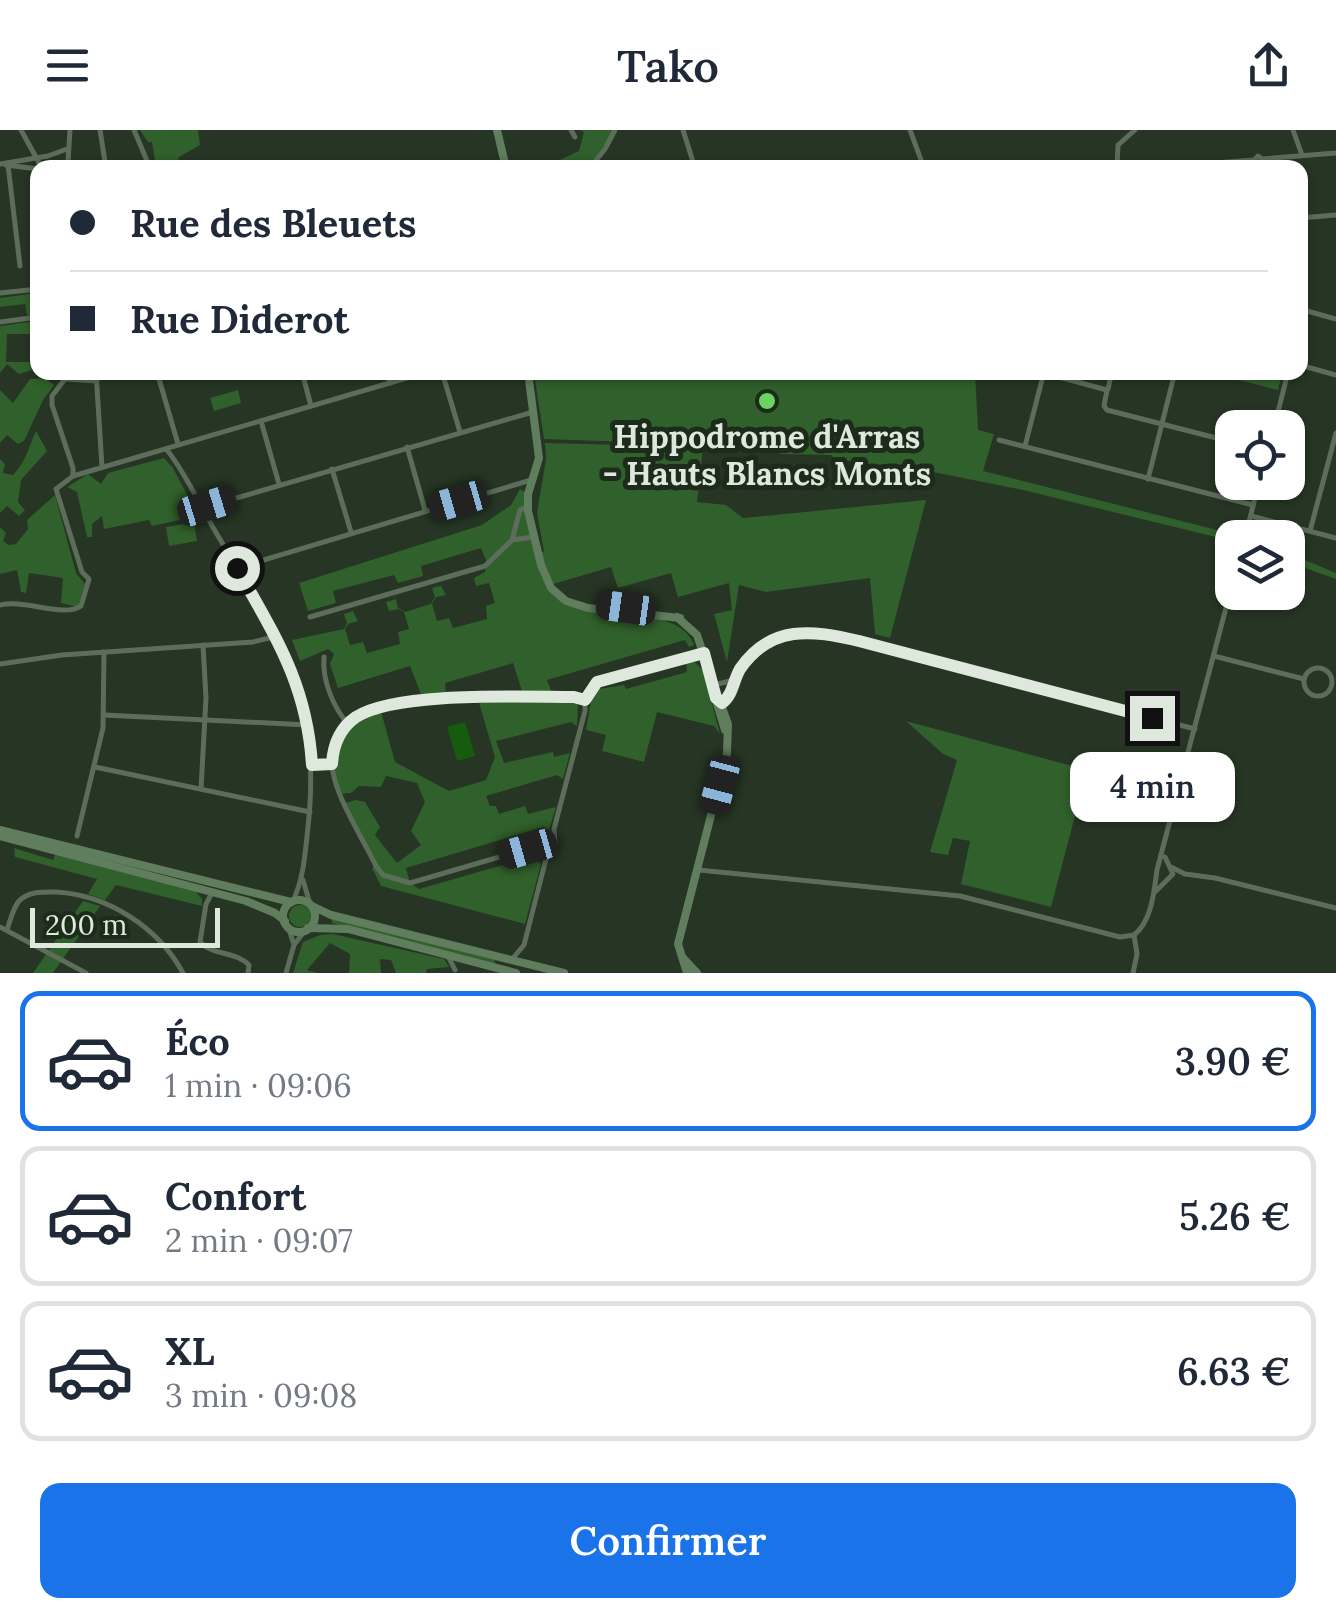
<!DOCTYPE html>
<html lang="fr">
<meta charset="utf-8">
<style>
:root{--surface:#fff;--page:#f2f2f3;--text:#1f2937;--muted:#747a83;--line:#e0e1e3;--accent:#1a73e8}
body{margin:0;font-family:Lora,serif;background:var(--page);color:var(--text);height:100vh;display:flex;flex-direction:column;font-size:38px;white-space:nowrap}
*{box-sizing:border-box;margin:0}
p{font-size:32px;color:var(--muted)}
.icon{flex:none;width:55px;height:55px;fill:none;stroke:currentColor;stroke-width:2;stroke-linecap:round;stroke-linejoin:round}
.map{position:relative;height:843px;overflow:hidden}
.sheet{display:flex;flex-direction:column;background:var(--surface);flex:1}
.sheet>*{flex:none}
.hud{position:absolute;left:30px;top:30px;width:1278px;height:220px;border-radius:20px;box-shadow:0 2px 8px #0004;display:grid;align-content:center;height:220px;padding:0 40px;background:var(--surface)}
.buttons{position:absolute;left:1215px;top:280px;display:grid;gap:20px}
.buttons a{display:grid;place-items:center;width:90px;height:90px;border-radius:20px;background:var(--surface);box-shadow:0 2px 8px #0004;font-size:50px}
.scale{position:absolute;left:30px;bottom:25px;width:190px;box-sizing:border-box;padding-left:10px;border:5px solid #dee8dd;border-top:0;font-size:28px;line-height:35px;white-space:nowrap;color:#dee8dd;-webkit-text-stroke:8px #1c2b1a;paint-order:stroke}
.end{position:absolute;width:45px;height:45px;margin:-22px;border:12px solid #dee8dd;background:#111;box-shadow:0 0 0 5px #111}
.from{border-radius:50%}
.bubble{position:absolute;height:70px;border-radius:20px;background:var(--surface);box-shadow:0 2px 8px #0004;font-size:32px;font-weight:600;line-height:70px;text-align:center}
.car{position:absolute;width:30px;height:60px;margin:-30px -15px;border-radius:12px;box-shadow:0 0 8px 2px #0007;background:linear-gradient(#222 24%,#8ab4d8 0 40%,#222 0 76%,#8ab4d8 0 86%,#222 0)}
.hud b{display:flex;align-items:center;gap:35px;height:95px;font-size:38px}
.hud b+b{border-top:2px solid var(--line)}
.hud i{width:25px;height:25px;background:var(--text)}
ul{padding:18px 0 0;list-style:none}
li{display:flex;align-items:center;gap:30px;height:140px;margin:0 20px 15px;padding:0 20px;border:5px solid var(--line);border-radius:20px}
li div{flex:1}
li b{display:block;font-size:38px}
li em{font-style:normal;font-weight:600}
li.active{border-color:var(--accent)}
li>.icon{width:90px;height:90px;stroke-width:1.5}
.button{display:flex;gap:20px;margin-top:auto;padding:20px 40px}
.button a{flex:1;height:115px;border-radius:20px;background:var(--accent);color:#fff;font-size:40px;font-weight:600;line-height:115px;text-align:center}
header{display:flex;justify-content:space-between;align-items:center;height:130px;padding:0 40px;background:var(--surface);font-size:45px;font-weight:600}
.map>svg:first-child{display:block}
</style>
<header><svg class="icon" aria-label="menu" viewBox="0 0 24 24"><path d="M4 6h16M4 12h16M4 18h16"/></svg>Tako<svg class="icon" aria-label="share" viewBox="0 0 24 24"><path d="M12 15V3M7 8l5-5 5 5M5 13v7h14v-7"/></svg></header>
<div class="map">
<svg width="1336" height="843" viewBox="0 0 1336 843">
<rect width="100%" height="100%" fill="#263524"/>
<g fill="#30602b">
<polygon points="140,0 198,0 200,15 179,27 175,37 156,37 152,12 148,12"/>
<polygon points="580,0 615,0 590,37 542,38 579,21 584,2"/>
<polygon points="37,163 37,185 27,185 25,174 0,177 0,168"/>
<polygon points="37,191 37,213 32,204 7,204 6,232 31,232 32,240 19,244 7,234 0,243 0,196"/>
<polygon points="534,243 975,243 978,300 994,304 983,341 1245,407 1232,408 1232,411 1023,360 933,342 835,329 831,325 780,324 780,317 544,309"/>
<polygon points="1224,243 1224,242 1282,243 1278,260 1223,246"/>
<polygon points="45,248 54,255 43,270 24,311 18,314 7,305 0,313 0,260 13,273 30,249"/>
<polygon points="238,260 241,273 214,281 210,268"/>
<path d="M 36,301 L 47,321 L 21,350 L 18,372 L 25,380 L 19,386 L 7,376 L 0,383 L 0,329 L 5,334 L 3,343 L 13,345 C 26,332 28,318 36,301 Z"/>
<path d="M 545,313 L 703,317 L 697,372 L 726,375 L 743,388 L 926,370 L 890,508 L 875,504 L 870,448 L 766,462 L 739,455 L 727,532 L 714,484 L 732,480 L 729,453 L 678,467 L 671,443 L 618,458 L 611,437 L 550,455 L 557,465 L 581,475 L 582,480 C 612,484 684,481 694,515 L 689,517 L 685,510 L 547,550 L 552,563 L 523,564 L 513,533 L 445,553 L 446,565 L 422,567 L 410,536 L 338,558 L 330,534 L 334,524 L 328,519 L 300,531 L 292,510 L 344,499 L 347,493 L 344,484 L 353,481 L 358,491 L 348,494 L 345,499 L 350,515 L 363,512 L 367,523 L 400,514 L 398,502 L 409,499 L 404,482 L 398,479 L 389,481 L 386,472 L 396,469 L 398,478 L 405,482 L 431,474 L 435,467 L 432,458 L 441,456 L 446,465 L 436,467 L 432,474 L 437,491 L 449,488 L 453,498 L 487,489 L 486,476 L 495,473 L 489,453 L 476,456 L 474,448 L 485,442 L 486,430 L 481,418 L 421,436 L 423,446 L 398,453 L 394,445 L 333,461 L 336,473 L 308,481 L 299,453 L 482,395 L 511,375 L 520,359 L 528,364 L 539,424 L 544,421 L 537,383 L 546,329 Z"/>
<polygon points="164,328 173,338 198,386 152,396 149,390 104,399 102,386 92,394 92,407 87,407 77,362 67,357 88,344 101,354 108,343"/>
<polygon points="55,365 76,443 85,454 78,477 61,473 63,448 29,443 26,463 21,462 17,440 0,444 0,397 6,403 3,411 9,415 16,414 28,399 27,390"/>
<polygon points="194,392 197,411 169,416 166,397"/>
<polygon points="1288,423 1336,443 1336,449 1288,432"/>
<polygon points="693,531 703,540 720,604 714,596 657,582 644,632 602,621 606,605 586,600 593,560 624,555 626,559 687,542 686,532"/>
<path d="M 570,570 L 578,574 L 577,596 L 571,592 L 496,611 L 504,633 L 553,622 L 554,627 L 570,623 L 563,649 L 557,645 L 486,666 L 490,676 L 496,676 L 499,684 L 525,676 L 528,684 L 556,677 L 549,700 L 543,697 L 406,738 L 410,753 L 419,759 L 534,726 L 541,734 L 525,794 L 381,756 L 372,738 L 375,736 L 345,673 L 356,670 L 365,672 L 380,697 L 375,705 L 397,733 L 421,715 L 411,701 L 425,672 L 417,653 L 386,646 L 381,657 L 359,656 L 351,663 L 340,664 C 326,616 335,599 380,578 L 395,632 L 449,661 L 486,650 L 495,627 L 479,573 Z"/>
<polygon points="906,591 1087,640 1051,777 961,754 970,711 953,708 948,725 930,722 957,630 943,624"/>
<polygon points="14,718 53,730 55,724 195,761 202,769 202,776 116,755 105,770 88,764 97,749 15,727"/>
<polygon points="83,771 100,776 53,843 33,843"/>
<circle cx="300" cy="786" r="11"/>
<polygon points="332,789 495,830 494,834 332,793"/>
<polygon points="333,804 444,829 449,837 427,839 426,843 396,843 391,830 380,829 381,843 349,843 350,824 330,813 307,840 317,843 293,843 303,812 320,805"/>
</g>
<polygon fill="#155c0e" points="465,592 475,626 457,631 447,597"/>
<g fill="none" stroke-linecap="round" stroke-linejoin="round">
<g stroke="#5c6e5a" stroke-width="5">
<polyline points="21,0 42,38"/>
<polyline points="100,0 106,38"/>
<polyline points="134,0 150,38"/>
<polyline points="571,0 575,7"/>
<polyline points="683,0 695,38"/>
<polyline points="910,0 924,38"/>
<polyline points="1293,0 1302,25"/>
<polyline points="1262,29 1336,23"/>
<polyline points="0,34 48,26 67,19"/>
<polyline points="6,35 38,39"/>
<polyline points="8,35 20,136"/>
<polyline points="62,38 68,32 70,0"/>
<polyline points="590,38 605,19 615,0"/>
<polyline points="1117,38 1118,15 1135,0"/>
<polyline points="1148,38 1254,30 1258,26 1262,29 1261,38"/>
<polyline points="1300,88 1336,85"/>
<polyline points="0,163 38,159"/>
<polyline points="1300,179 1336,189"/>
<polyline points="0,192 38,187"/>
<polyline points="1300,235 1336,245"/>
<polyline points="65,242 65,249 52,266 52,275 73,338 73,346"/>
<polyline points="96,242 102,337"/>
<polyline points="157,242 178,314"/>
<polyline points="302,242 311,276"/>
<polyline points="387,242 390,253"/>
<polyline points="442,242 460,302"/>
<polyline points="1044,243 1107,260 1104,276 1107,280 1232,312"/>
<polyline points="65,249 97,251"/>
<polyline points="1108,259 1112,242"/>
<polyline points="261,291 279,354"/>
<polyline points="1274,298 1288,242"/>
<polyline points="999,310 1253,375"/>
<polyline points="1025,316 1044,242"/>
<polyline points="407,317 425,380"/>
<path d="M 167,320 C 187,345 201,378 218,406 C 280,510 322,570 308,697 C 305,724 304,747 293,771"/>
<polyline points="332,339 351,402"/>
<polyline points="1148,349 1175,242"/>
<polyline points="202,378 533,282"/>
<polyline points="1251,386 1336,408"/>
<polyline points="1310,401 1336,303"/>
<polyline points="1245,408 1259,352"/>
<polyline points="512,410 533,407"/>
<polyline points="237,438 531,350"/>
<path d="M 0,475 C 24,469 64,488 81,476 L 89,449 L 82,442 L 56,359 L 73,346 L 427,242"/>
<polyline points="310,487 485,436 512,410 520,380 528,376"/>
<polyline points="1214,526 1304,549"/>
<path d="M 324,527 C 322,550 333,577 348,594"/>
<polyline points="0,534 62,525 253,512 277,506"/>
<circle cx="1318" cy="552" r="14"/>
<polyline points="714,555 734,550"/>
<path d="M 721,572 L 729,567 C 741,523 774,502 820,502 L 1195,599"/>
<polyline points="104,585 308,595"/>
<polyline points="312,635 331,634"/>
<polyline points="95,637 310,682"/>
<polyline points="201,659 206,568 203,515"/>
<polyline points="77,706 103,598 104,522"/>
<path d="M 546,729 L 530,718 L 410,753 L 383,745 L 376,736 C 363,708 331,661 332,631 C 332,613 343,596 358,587 C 390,567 547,562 585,570 L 597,552 L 704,523"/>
<polyline points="1171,737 1185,744 1215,748 1336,778"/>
<polyline points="699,740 960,766 1120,807 1134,805"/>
<polyline points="303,750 310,774"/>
<polyline points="1156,761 1173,744 1165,727"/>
<path d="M 212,763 L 206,774 L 200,812 C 213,826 236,821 249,835 L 248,843"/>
<polyline points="288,796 293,812"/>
<polyline points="0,797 86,843"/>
<path d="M 7,800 C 10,791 13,778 19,771 C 29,761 43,762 56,762 C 108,765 158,797 183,843"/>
<path d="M 1134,805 C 1152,791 1154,761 1157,740 L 1232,455"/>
<polyline points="448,826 455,840"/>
<polyline points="513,828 524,815 546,729 555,714 554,699 585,581 585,570"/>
<polyline points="286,843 294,815 306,799"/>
<polyline points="1133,843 1137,824 1134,805"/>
</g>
<g stroke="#607d5d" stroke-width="8">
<polyline points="497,0 506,38"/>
<polyline points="528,242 539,328 528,364 528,381 541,435 551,458 566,471 588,478 680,488"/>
<polyline points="677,487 697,505 714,556"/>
<polyline points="716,570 725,600"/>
<polyline points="0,700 291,772"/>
<polyline points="0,706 246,771 275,783 285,791"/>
<circle cx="299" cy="786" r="16"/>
<polyline points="312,776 331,785 564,843"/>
<polyline points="308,798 348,799 516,843"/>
<polyline points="683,828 697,843"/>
<polyline points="687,843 678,814 727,623 728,594 714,555"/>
</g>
</g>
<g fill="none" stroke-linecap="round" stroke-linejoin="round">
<path stroke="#dee8dd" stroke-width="12" d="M 237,438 C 275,506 307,554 312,635 L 332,634 C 333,616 340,598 356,587 C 396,561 524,567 574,567 L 585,570 L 597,552 L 704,523 L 716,568 L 722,573 C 733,565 733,551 740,539 C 771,494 812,500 859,511 L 1152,588"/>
</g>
<circle fill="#6cd362" stroke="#1c2b1a" stroke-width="4" cx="767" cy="271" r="10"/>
<g text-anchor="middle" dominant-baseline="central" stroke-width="10" stroke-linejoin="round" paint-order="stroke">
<g font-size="32" font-weight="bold" fill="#dee8dd" stroke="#1c2b1a">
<text x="767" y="306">Hippodrome d'Arras<tspan x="767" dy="37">- Hauts Blancs Monts</tspan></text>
</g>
</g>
</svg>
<div class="buttons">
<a><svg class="icon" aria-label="locate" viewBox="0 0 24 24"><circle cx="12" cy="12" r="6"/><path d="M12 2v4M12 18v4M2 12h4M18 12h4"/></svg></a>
<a><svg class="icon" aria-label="layers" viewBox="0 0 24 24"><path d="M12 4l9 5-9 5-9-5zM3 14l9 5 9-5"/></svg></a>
</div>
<div class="scale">200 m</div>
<i class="end from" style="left:237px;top:438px"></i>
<i class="end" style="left:1152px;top:588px"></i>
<div class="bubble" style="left:1070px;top:622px;width:165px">4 min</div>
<i class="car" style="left:458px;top:371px;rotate:254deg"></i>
<i class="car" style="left:207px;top:376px;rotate:73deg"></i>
<i class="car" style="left:626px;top:478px;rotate:278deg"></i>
<i class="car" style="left:720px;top:655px;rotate:195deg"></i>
<i class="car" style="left:528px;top:719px;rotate:254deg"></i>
<div class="hud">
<b><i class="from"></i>Rue des Bleuets</b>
<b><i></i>Rue Diderot</b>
</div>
</div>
<section class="sheet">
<ul>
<li class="active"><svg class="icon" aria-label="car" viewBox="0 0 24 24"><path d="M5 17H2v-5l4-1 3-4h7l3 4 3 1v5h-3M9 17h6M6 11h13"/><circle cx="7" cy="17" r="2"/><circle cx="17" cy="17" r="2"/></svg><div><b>Éco</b><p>1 min · 09:06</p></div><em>3.90 €</em></li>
<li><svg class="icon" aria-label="car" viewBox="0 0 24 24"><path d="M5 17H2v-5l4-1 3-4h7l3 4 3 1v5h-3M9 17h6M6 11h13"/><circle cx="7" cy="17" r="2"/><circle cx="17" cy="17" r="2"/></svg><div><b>Confort</b><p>2 min · 09:07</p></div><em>5.26 €</em></li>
<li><svg class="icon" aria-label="car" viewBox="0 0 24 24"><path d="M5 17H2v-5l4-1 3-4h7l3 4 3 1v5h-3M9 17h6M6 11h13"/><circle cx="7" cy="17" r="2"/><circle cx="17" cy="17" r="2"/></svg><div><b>XL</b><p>3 min · 09:08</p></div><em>6.63 €</em></li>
</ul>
<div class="button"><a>Confirmer</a></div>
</section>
